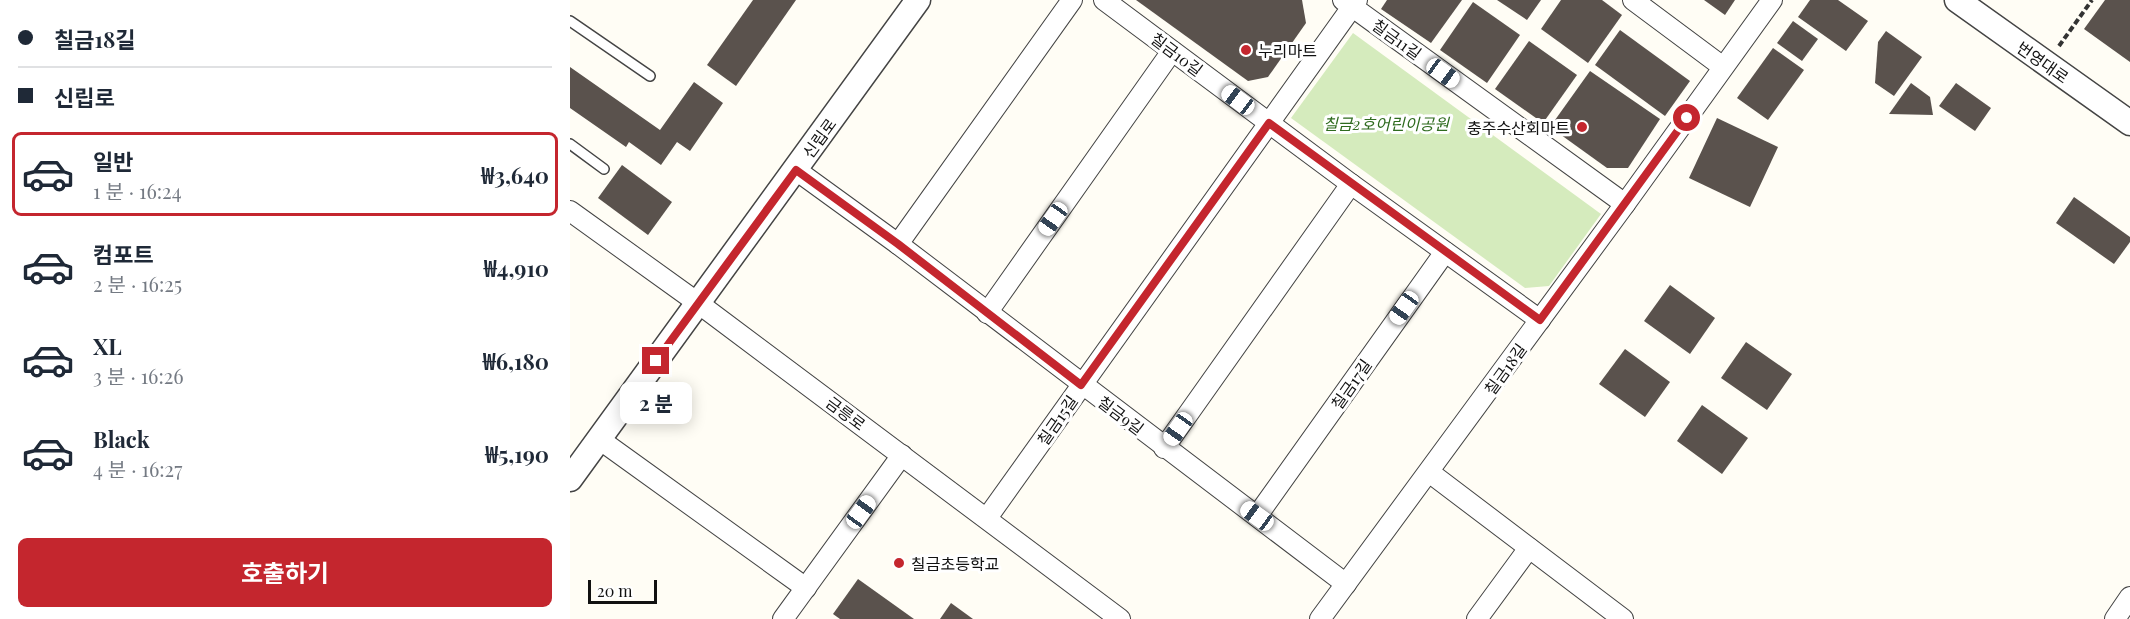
<!DOCTYPE html>
<html lang="ko">
<meta charset="utf-8">
<style>
:root{--surface:#fff;--page:#f6f6f7;--text:#1f2937;--muted:#747a83;--line:#e0e1e3;--accent:#c4262e}
body{margin:0;font-family:"Playfair Display","Noto Sans KR",serif;background:var(--page);color:var(--text);height:100vh;display:flex;flex-direction:column;font-size:22px;white-space:nowrap}
*{box-sizing:border-box;margin:0}
p{font-size:20px;color:var(--muted)}
.icon{flex:none;width:33px;height:33px;fill:none;stroke:currentColor;stroke-width:2;stroke-linecap:round;stroke-linejoin:round}
.map{position:relative;flex:1;overflow:hidden}
.sheet{display:flex;flex-direction:column;background:var(--surface);width:570px}
.sheet>*{flex:none}
.top-card{display:grid;align-content:center;height:132px;padding:0 18px;background:var(--surface)}
.scale{position:absolute;left:18px;bottom:15px;width:69px;box-sizing:border-box;padding-left:6px;border:3px solid #111;border-top:0;font-size:16px;line-height:21px;white-space:nowrap;color:#111;-webkit-text-stroke:4px #fff;paint-order:stroke}
.end{position:absolute;width:27px;height:27px;margin:-14px;border:8px solid #c4262e;background:#fff;box-shadow:0 0 0 3px #fff}
.from{border-radius:50%}
.bubble{position:absolute;height:42px;border-radius:9px;background:var(--surface);box-shadow:0 3px 15px #0003;font-size:20px;font-weight:700;line-height:42px;text-align:center}
.car{position:absolute;width:18px;height:36px;margin:-18px -9px;border-radius:8px;box-shadow:0 0 4px 2px #0007;background:linear-gradient(#fff 24%,#345 0 40%,#fff 0 76%,#345 0 86%,#fff 0)}
.top-card b{display:flex;align-items:center;gap:21px;height:57px;font-size:22px}
.top-card b+b{border-top:2px solid var(--line)}
.top-card i{width:15px;height:15px;background:var(--text)}
ul{padding:0;list-style:none}
li{display:flex;align-items:center;gap:18px;height:84px;margin:0 12px 9px;padding:0 6px;border:3px solid transparent;border-radius:9px}
li div{flex:1}
li b{display:block;font-size:22px}
li em{font-style:normal;font-weight:700}
li.active{border-color:var(--accent)}
li>.icon{width:54px;height:54px;stroke-width:1.5}
.button{display:flex;gap:12px;margin-top:auto;padding:12px 18px}
.button a{flex:1;height:69px;border-radius:9px;background:var(--accent);color:#fff;font-size:24px;font-weight:700;line-height:69px;text-align:center}
main{display:flex;flex:1;min-height:0}
.map>svg:first-child{display:block}
</style>
<main>
<section class="sheet">
<div class="top-card">
<b><i class="from"></i>칠금18길</b>
<b><i></i>신립로</b>
</div>
<ul>
<li class="active"><svg class="icon" aria-label="car" viewBox="0 0 24 24"><path d="M5 17H2v-5l4-1 3-4h7l3 4 3 1v5h-3M9 17h6M6 11h13"/><circle cx="7" cy="17" r="2"/><circle cx="17" cy="17" r="2"/></svg><div><b>일반</b><p>1 분 · 16:24</p></div><em>₩3,640</em></li>
<li><svg class="icon" aria-label="car" viewBox="0 0 24 24"><path d="M5 17H2v-5l4-1 3-4h7l3 4 3 1v5h-3M9 17h6M6 11h13"/><circle cx="7" cy="17" r="2"/><circle cx="17" cy="17" r="2"/></svg><div><b>컴포트</b><p>2 분 · 16:25</p></div><em>₩4,910</em></li>
<li><svg class="icon" aria-label="car" viewBox="0 0 24 24"><path d="M5 17H2v-5l4-1 3-4h7l3 4 3 1v5h-3M9 17h6M6 11h13"/><circle cx="7" cy="17" r="2"/><circle cx="17" cy="17" r="2"/></svg><div><b>XL</b><p>3 분 · 16:26</p></div><em>₩6,180</em></li>
<li><svg class="icon" aria-label="car" viewBox="0 0 24 24"><path d="M5 17H2v-5l4-1 3-4h7l3 4 3 1v5h-3M9 17h6M6 11h13"/><circle cx="7" cy="17" r="2"/><circle cx="17" cy="17" r="2"/></svg><div><b>Black</b><p>4 분 · 16:27</p></div><em>₩5,190</em></li>
</ul>
<div class="button"><a>호출하기</a></div>
</section>
<div class="map">
<svg width="1560" height="619" viewBox="0 0 1560 619">
<rect width="100%" height="100%" fill="#fffdf5"/>
<polygon fill="#d5ebbd" points="783,33 1031,214 979,286 955,288 721,118"/>
<g fill="#5a524d">
<polygon points="183,0 226,0 166,86 137,65"/>
<polygon points="566,0 732,0 736,23 698,77 678,81"/>
<polygon points="817,0 892,0 861,43 811,9"/>
<polygon points="927,0 971,0 957,20"/>
<polygon points="991,0 1032,0 1052,15 1018,63 971,29"/>
<polygon points="1134,0 1165,0 1155,15"/>
<polygon points="1240,0 1268,0 1298,21 1276,51 1228,17"/>
<polygon points="1535,0 1560,0 1560,62 1514,29"/>
<polygon points="903,2 950,35 917,83 870,50"/>
<polygon points="1223,21 1248,39 1232,61 1207,43"/>
<polygon points="1050,30 1120,81 1095,116 1025,65"/>
<polygon points="1316,31 1352,57 1324,96 1305,83 1308,42"/>
<polygon points="959,41 1007,75 973,123 925,89"/>
<polygon points="1203,48 1234,70 1198,120 1167,98"/>
<polygon points="0,67 90,130 124,82 153,103 120,151 107,142 91,165 59,142 56,147 0,108"/>
<polygon points="1020,71 1090,119 1058,168 1037,168 980,127"/>
<polygon points="1341,83 1360,97 1363,115 1319,114"/>
<polygon points="1386,83 1421,108 1405,131 1369,106"/>
<polygon points="1147,118 1208,147 1180,207 1119,178"/>
<polygon points="52,165 102,202 78,235 28,198"/>
<polygon points="1504,197 1560,237 1560,242 1544,264 1486,223"/>
<polygon points="1100,285 1145,318 1120,354 1074,321"/>
<polygon points="1176,342 1222,374 1197,410 1151,378"/>
<polygon points="1055,349 1100,382 1075,417 1029,384"/>
<polygon points="1132,405 1178,438 1152,474 1107,441"/>
<polygon points="288,579 344,619 270,619 263,614"/>
<polygon points="381,603 403,619 370,619"/>
</g>
<g fill="none" stroke-linecap="round" stroke-linejoin="round">
<defs>
<g id="service">
<polyline points="0,21 80,76"/>
<polyline points="0,144 34,169"/>
</g>
<g id="minor">
<polyline points="534,0 781,184 970,320"/>
<polyline points="773,0 1055,204"/>
<polyline points="1063,0 1153,67"/>
<polyline points="226,170 328,244 776,584"/>
<polyline points="0,211 128,303 550,619"/>
<polyline points="328,244 502,0"/>
<polyline points="417,313 602,51"/>
<polyline points="29,439 236,588"/>
<polyline points="594,448 781,184"/>
<polyline points="859,472 1053,619"/>
<polyline points="687,516 875,252"/>
<polyline points="417,518 787,0"/>
<polyline points="213,619 332,455"/>
<polyline points="750,619 1055,204 1202,0"/>
<polyline points="907,619 959,548"/>
<polyline points="1545,619 1560,597"/>
</g>
<g id="tertiary">
<polyline points="1387,0 1560,123"/>
<polyline points="0,479 348,0"/>
</g>
</defs>
<use href="#service" stroke="#444" stroke-width="12"/>
<use href="#minor" stroke="#444" stroke-width="22"/>
<use href="#tertiary" stroke="#444" stroke-width="27"/>
<polyline stroke="#333" stroke-width="4" stroke-dasharray="6 3" stroke-linecap="butt" points="1489,46 1522,0"/>
<use href="#service" stroke="#fff" stroke-width="9"/>
<use href="#minor" stroke="#fff" stroke-width="20"/>
<use href="#tertiary" stroke="#fff" stroke-width="24"/>
</g>
<g fill="none" stroke-linecap="round" stroke-linejoin="round">
<polyline stroke="#c4262e" stroke-width="8" points="86,361 226,170 328,244 511,385 699,123 970,320 1117,118"/>
</g>
<g fill="#c4262e" stroke="#fff" stroke-width="2">
<circle cx="676" cy="50" r="6"/>
<circle cx="1012" cy="127" r="6"/>
<circle cx="329" cy="563" r="6"/>
</g>
<g text-anchor="middle" dominant-baseline="central" stroke-width="6" stroke-linejoin="round" paint-order="stroke">
<g font-size="16" fill="#111" stroke="#fff">
<text transform="translate(827 39) rotate(36)">칠금11길</text>
<text transform="translate(607 54) rotate(37)">칠금10길</text>
<text transform="translate(1473 62) rotate(35)">번영대로</text>
<text transform="translate(249 138) rotate(-54)">신립로</text>
<text transform="translate(935 369) rotate(-54)">칠금18길</text>
<text transform="translate(781 384) rotate(-55)">칠금17길</text>
<text transform="translate(276 413) rotate(37)">금릉로</text>
<text transform="translate(551 415) rotate(37)">칠금9길</text>
<text transform="translate(487 420) rotate(-55)">칠금15길</text>
</g>
<g font-size="16" fill="#111" stroke="#fff" text-anchor="start">
<text x="688" y="50">누리마트</text>
<text x="1000" y="127" text-anchor="end">충주수산회마트</text>
<text x="341" y="563">칠금초등학교</text>
</g>
<g font-size="16" font-style="italic" fill="#2f6b1f" stroke="#fff">
<text x="816" y="123">칠금2호어린이공원</text>
</g>
</g>
</svg>
<div class="scale">20 m</div>
<i class="end from" style="left:1117px;top:118px"></i>
<i class="end" style="left:86px;top:361px"></i>
<div class="bubble" style="left:50px;top:382px;width:72px">2 분</div>
<i class="car" style="left:873px;top:73px;rotate:126deg"></i>
<i class="car" style="left:668px;top:100px;rotate:307deg"></i>
<i class="car" style="left:483px;top:219px;rotate:215deg"></i>
<i class="car" style="left:834px;top:308px;rotate:215deg"></i>
<i class="car" style="left:608px;top:429px;rotate:215deg"></i>
<i class="car" style="left:291px;top:512px;rotate:36deg"></i>
<i class="car" style="left:687px;top:516px;rotate:306deg"></i>
</div>
</main>
